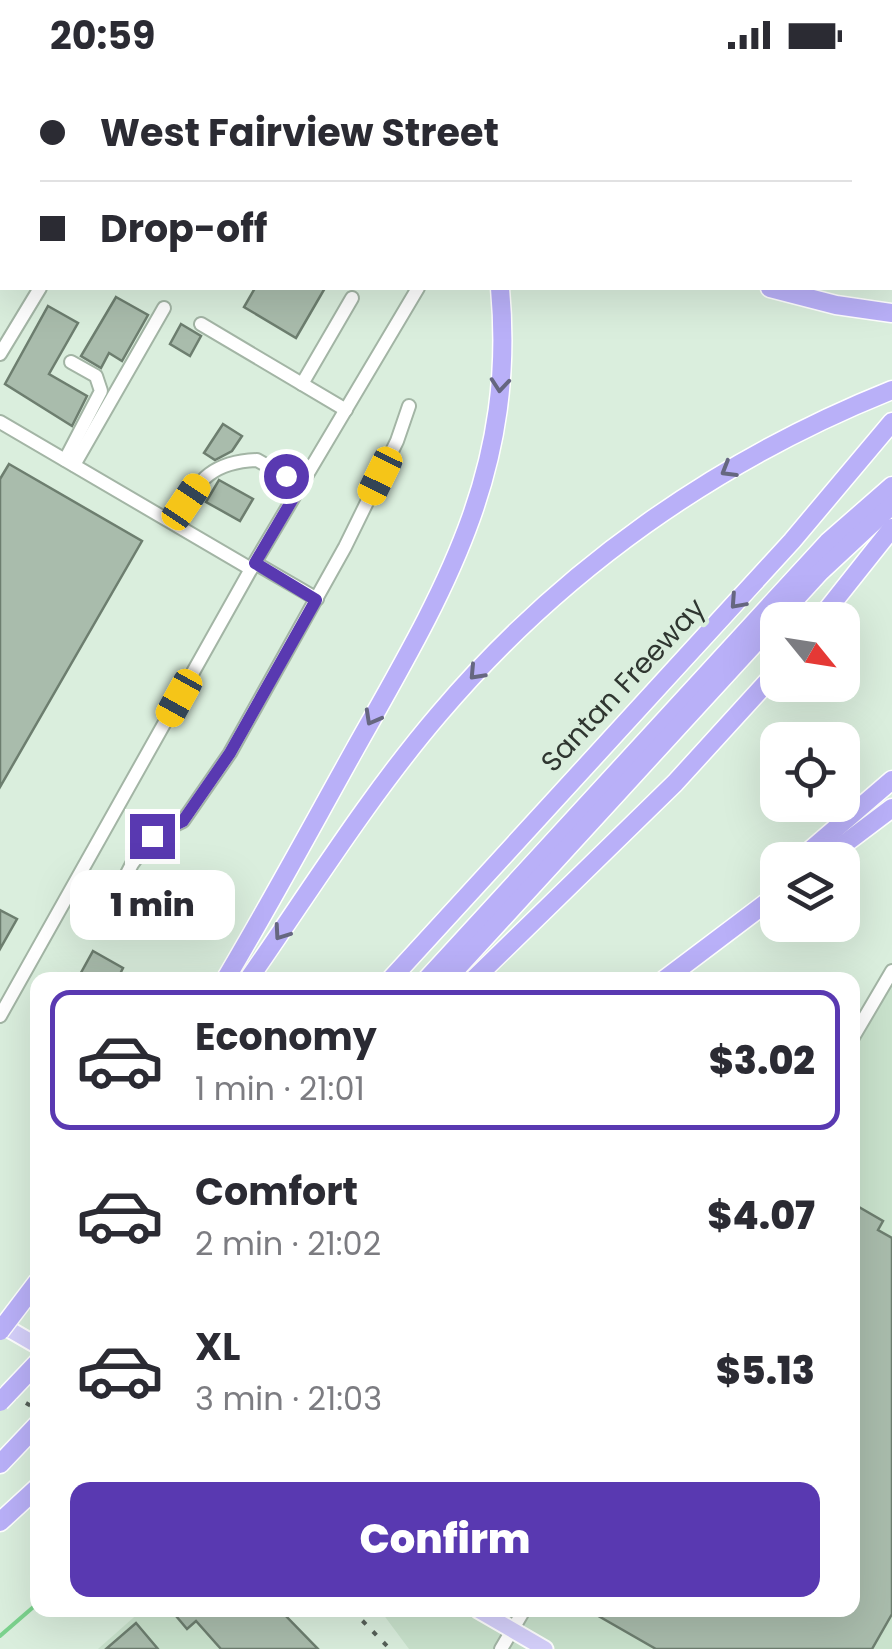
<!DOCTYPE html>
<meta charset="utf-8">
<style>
:root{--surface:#fff;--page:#f2f2f3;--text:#2b2b33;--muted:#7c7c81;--line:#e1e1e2;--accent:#5939b1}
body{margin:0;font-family:Poppins,sans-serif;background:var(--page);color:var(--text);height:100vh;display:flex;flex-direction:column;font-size:38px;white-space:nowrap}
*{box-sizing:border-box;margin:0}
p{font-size:32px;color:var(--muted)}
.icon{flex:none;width:55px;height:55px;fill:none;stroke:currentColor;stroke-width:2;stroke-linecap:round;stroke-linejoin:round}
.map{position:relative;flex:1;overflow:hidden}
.drawer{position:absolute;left:30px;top:902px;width:830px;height:645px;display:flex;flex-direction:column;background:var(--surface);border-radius:20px;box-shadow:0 10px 40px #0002}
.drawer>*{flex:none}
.hud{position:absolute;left:0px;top:0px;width:892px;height:220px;box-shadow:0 10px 40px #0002;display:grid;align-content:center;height:220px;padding:0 40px;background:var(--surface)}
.needle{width:65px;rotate:120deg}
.fabs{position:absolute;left:760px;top:532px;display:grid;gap:20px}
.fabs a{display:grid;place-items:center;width:100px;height:100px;border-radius:20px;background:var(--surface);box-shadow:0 10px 40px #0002;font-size:50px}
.end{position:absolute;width:45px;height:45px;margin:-22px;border:12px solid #5939b1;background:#fff;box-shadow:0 0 0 5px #fff}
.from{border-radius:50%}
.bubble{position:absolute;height:70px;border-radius:20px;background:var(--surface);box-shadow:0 10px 40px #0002;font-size:32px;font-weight:800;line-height:70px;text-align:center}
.car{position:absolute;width:30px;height:60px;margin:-30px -15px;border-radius:12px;box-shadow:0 0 8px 2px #0007;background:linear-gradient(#f5c518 24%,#345 0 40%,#f5c518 0 76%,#345 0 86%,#f5c518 0)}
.hud b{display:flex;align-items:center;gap:35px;height:95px;font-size:38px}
.hud b+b{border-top:2px solid var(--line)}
.hud i{width:25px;height:25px;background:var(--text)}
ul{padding:18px 0 0;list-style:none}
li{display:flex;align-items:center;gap:30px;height:140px;margin:0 20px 15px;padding:0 20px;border:5px solid transparent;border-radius:20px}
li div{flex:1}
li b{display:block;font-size:38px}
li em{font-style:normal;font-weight:800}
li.current{border-color:var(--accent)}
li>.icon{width:90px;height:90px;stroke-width:1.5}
.action{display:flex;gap:20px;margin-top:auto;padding:20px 40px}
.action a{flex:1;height:115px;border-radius:20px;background:var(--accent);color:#fff;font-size:40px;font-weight:800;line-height:115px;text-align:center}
.status{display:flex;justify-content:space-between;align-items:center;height:70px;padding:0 50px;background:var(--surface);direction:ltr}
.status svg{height:28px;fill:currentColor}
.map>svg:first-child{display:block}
</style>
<div class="status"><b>20:59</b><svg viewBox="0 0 49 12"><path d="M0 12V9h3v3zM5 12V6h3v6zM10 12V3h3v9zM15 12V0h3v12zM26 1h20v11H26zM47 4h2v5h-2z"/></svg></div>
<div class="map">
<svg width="892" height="1579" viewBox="0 0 892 1579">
<rect width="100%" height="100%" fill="#daeedd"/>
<g fill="#c9e2cc">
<polygon points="892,901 892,1579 409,1579 380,1540 478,1540 512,1559 524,1540 852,1540 853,969"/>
<polygon points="142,1540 280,1540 320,1579 98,1579"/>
</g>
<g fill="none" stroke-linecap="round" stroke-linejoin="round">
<polyline stroke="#7bd28d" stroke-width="4" points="0,1566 38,1533"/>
</g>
<g fill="#a9bcac" stroke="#6d7e6f" stroke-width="2.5">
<polygon points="255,218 325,218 296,268 244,237"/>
<polygon points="116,227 148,245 122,291 109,283 101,298 81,286"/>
<polygon points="48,236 78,253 49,304 87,326 72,356 5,314"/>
<polygon points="181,254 201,266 190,286 170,274"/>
<polygon points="223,354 242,366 232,381 215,390 204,383"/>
<polygon points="9,394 142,471 0,717 0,409"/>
<polygon points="219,410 253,429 240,451 206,432"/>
<polygon points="0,840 17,849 0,879"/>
<polygon points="93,881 123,898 117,910 77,910"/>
<polygon points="852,1133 883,1151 878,1160 892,1168 892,1544 872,1579 656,1579 588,1540 852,1540"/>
<polygon points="171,1540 280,1540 318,1579 221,1579 196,1551 187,1559"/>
<polygon points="136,1553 158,1579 106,1579"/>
</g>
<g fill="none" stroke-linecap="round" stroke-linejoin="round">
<defs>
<g id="minor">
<polyline points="106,0 110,2"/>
<polyline points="191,0 196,2"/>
<polyline points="260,0 264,2"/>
<polyline points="338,0 340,2"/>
<polyline points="222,2 224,0"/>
<polyline points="0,52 2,53"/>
<polyline points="201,254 346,340"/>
<polyline points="0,284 40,218"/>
<polyline points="302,314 352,228"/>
<polyline points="0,352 251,499"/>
<polyline points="65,390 101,321 96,306 71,292"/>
<polyline points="74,395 164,238"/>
<path d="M 172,452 C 198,414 207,392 257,390 L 301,415"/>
<polyline points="255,493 317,529"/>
<polyline points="120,842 117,823 132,794 152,766 183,751 230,683 345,477 397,371 409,336"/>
<polyline points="0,946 251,499 418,218"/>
<polyline points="852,969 892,901"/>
<polyline points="501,1579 524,1540"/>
</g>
<g id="major">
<polyline points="0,1254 38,1276"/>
<polyline points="478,1540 545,1579"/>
</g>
<g id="highway">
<polyline points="436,0 438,2"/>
<polyline points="484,0 486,2"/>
<polyline points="845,0 849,2"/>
<polyline points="890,34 892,36"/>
<polyline points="770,218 836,235 892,243"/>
<polyline points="819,550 892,458"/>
<polyline points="799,790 892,710"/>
<polyline points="823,790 892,738"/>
<path d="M 225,910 C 270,834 312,756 355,679 C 442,524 517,404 500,218"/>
<path d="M 248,910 C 310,821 368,727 439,644 C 561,500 717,390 892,320"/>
<polyline points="390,910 792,471 892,352"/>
<polyline points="426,910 828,472 892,416"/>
<polyline points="446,910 820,502 892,435"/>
<polyline points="473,910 675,713 778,600"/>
<polyline points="664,910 778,824"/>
<polyline points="0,1394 38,1354"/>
<polyline points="0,1452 38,1417"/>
</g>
</defs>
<use href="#minor" stroke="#a3b5a5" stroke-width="16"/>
<use href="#major" stroke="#fff" stroke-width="19"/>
<use href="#highway" stroke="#fff" stroke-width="21"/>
<use href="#minor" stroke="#fff" stroke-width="12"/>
<use href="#major" stroke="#d5d0fb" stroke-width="15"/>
<use href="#highway" stroke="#b9b0f8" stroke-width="18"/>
<g stroke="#566058" stroke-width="4" stroke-dasharray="5 10" stroke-linecap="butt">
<polyline points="0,1318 38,1340"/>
<polyline points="352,1540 390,1579"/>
</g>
<defs>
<g id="highway-bridge">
<polyline points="0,1261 38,1211"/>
<polyline points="0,1332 38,1292"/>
</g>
</defs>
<use href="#highway-bridge" stroke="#fff" stroke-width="21" stroke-linecap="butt"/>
<use href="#highway-bridge" stroke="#b9b0f8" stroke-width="18"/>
</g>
<defs><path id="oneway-chevron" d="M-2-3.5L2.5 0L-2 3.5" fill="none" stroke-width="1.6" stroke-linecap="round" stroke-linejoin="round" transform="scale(2.5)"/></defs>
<g stroke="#666780">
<use href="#oneway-chevron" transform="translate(500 315) rotate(95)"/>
<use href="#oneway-chevron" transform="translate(728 400) rotate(149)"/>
<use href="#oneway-chevron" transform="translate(737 532) rotate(132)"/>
<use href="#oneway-chevron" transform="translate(476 603) rotate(133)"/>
<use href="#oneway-chevron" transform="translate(372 648) rotate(119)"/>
<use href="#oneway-chevron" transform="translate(281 863) rotate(125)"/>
</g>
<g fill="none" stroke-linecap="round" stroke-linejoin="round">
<polyline stroke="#5939b1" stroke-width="12" points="152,766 183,751 230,683 316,530 255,493 301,415 286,406"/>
</g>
<g text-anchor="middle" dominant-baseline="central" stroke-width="8" stroke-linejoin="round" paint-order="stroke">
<g font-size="28" fill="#2f3630" stroke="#daeedd">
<text transform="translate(623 615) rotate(-47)">Santan Freeway</text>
</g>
</g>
</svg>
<div class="fabs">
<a><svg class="needle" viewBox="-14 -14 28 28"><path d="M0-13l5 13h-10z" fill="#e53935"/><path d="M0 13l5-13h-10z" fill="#7c7c81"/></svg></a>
<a><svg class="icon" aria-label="locate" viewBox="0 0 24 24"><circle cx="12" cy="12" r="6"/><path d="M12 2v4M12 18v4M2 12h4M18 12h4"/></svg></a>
<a><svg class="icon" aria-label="layers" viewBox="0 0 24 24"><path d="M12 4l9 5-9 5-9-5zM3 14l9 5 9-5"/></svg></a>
</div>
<i class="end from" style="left:286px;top:406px"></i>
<i class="end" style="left:152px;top:766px"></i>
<div class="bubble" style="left:70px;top:800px;width:165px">1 min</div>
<i class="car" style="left:380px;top:406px;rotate:206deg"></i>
<i class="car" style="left:186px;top:432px;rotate:34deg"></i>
<i class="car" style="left:179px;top:628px;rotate:209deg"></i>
<div class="hud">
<b><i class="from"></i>West Fairview Street</b>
<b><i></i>Drop-off</b>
</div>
<section class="drawer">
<ul>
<li class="current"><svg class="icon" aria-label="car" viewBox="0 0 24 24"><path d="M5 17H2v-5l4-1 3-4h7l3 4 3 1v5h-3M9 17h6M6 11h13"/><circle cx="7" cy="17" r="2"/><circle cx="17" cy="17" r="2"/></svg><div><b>Economy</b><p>1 min · 21:01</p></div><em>$3.02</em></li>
<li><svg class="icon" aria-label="car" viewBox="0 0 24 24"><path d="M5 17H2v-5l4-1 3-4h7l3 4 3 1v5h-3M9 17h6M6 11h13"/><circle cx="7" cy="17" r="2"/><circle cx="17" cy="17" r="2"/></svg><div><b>Comfort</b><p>2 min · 21:02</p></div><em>$4.07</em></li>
<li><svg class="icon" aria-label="car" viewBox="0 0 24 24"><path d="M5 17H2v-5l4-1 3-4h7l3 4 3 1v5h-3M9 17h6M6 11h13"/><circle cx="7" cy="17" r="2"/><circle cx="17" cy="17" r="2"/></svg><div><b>XL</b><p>3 min · 21:03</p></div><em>$5.13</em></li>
</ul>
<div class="action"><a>Confirm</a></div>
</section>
</div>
